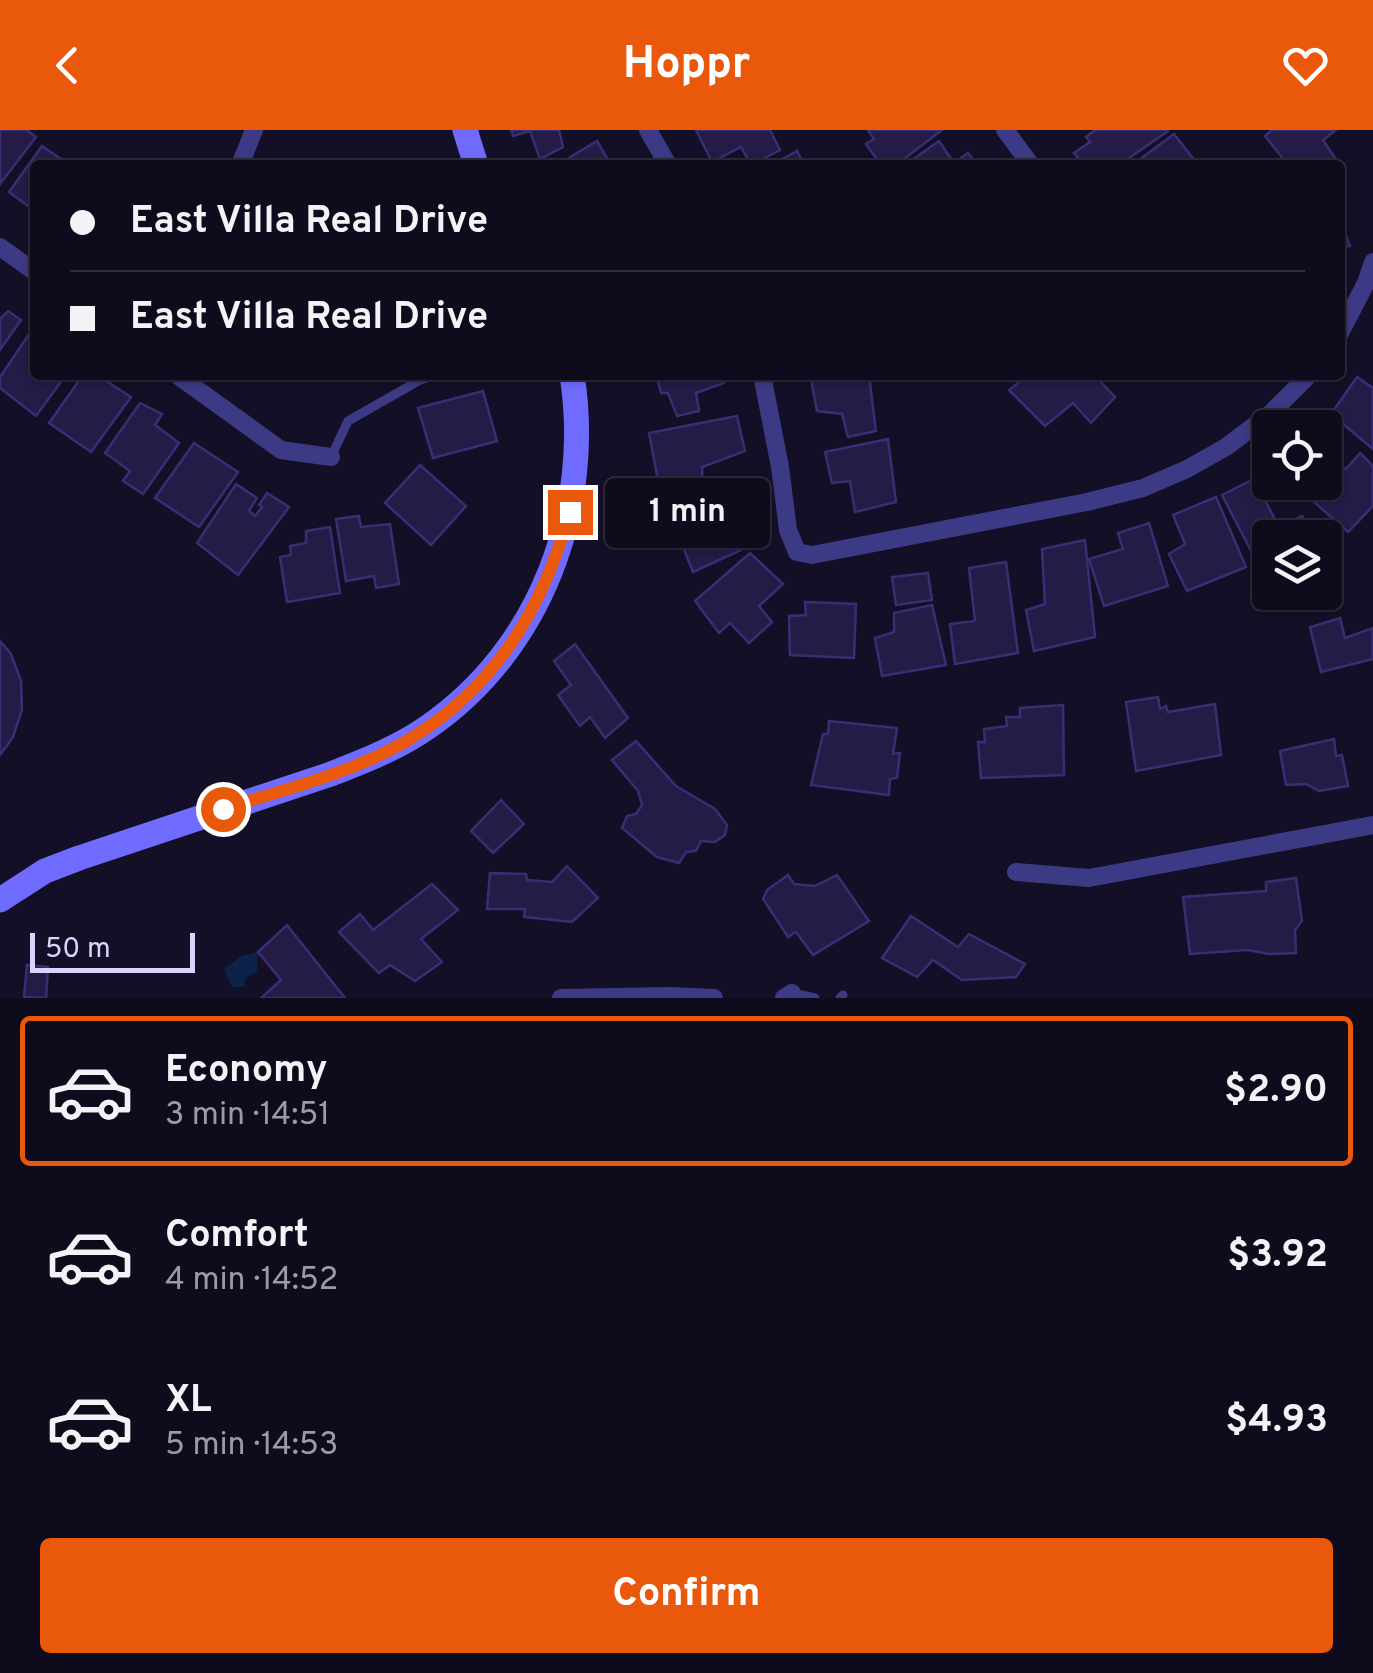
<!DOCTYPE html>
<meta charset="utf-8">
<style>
:root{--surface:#0e0b1c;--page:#1c1929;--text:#f1f3f6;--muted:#9b9ba3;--line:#2e2b3b;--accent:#ea580c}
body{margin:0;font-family:Overpass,sans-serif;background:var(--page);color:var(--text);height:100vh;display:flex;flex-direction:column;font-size:38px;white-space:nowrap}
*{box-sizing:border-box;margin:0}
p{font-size:32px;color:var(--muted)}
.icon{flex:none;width:55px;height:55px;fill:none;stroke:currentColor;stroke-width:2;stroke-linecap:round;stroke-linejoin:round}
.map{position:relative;height:868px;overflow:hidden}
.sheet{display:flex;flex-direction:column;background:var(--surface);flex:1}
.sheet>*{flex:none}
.top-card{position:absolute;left:30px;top:30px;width:1315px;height:220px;border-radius:10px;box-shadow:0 2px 8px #0004,0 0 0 2px var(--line);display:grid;align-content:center;height:220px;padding:0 40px;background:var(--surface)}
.buttons{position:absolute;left:1252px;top:280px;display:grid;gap:20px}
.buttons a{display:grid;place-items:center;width:90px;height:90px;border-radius:10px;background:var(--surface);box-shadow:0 2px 8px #0004,0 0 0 2px var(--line);font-size:50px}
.scale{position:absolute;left:30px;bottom:25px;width:165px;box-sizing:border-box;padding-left:10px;border:5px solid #d9d4ff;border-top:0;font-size:28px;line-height:35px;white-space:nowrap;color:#d9d4ff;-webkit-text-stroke:8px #130f26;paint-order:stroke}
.end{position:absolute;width:45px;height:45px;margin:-22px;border:12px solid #ea580c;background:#fff;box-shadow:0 0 0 5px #fff}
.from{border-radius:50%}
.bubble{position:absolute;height:70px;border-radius:10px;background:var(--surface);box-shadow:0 2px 8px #0004,0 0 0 2px var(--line);font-size:32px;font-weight:700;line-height:70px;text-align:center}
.top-card b{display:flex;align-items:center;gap:35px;height:95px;font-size:38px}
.top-card b+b{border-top:2px solid var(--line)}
.top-card i{width:25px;height:25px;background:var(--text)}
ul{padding:18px 0 0;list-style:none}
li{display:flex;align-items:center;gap:30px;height:150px;margin:0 20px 15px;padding:0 20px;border:5px solid transparent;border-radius:10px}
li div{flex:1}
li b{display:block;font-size:38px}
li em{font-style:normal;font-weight:700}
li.active{border-color:var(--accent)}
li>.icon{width:90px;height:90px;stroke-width:1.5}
.primary-button{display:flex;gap:20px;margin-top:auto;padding:20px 40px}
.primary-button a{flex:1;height:115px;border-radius:10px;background:var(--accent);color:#fff;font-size:40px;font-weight:700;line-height:115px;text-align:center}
header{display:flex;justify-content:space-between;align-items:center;height:130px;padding:0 40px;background:var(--accent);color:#fff;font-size:45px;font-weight:700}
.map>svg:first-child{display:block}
</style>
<header><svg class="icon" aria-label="back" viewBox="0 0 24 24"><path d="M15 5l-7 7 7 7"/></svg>Hoppr<svg class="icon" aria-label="heart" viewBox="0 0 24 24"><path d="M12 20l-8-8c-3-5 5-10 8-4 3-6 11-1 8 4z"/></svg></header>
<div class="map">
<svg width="1373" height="868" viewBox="0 0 1373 868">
<rect width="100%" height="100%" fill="#130f26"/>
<polygon fill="#0c2248" points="258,822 257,842 245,848 244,857 232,857 224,840 241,826"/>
<g fill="#241b47" stroke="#3b2d73" stroke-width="2.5">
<polygon points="0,0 27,0 36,7 0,54"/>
<polygon points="511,0 559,0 563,17 540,29 530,1 513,6"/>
<polygon points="696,0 770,0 780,20 751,35 741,17 712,32"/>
<polygon points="868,0 942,0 896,35 881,35 866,14 874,9"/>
<polygon points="1095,0 1167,0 1168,1 1119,35 1084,35 1074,23 1090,12 1086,7"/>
<polygon points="1272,0 1336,0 1323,10 1337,31 1331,35 1288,35 1265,6"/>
<polygon points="1174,4 1198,35 1132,35"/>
<polygon points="597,11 611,35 557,35"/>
<polygon points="939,11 954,33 968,23 978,35 905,35"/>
<polygon points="42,16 70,35 35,35 35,81 9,62"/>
<polygon points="797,21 804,35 772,35"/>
<polygon points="1340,90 1350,116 1340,118"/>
<polygon points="8,181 21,190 0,220 0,189"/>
<polygon points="31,201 35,204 35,245 66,245 36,286 0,258 0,247"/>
<polygon points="83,245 97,245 131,267 91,322 49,293"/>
<polygon points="656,245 722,245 724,253 696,263 699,281 677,286 668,263 661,263"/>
<polygon points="830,245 869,245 876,301 848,307 842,284 817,281 811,249"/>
<polygon points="1028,245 1094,245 1115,267 1091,293 1073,273 1045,296 1009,260"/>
<polygon points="1357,247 1373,258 1373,319 1331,284"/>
<polygon points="483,261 497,311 433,328 418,278"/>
<polygon points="140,273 162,284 155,295 179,313 143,364 123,351 130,341 105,323"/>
<polygon points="737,286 745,321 702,337 703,358 661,366 649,303"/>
<polygon points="888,309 896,372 855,382 850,351 832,353 825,322"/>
<polygon points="194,313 238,342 199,397 155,368"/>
<polygon points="1360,323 1373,336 1373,376 1348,402 1305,364 1314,352 1325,352 1325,339 1333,329 1346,339"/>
<polygon points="420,335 466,376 431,415 385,373"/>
<polygon points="1254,349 1279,397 1302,386 1314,408 1270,408 1270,442 1264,446 1222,365"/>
<polygon points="236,354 257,368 249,381 255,386 262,377 259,375 267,363 289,377 238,445 197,413"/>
<polygon points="1216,367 1246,437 1187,461 1169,424 1185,414 1173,385"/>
<polygon points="701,371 714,395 730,386 741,420 693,442 669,382"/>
<polygon points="359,386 361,397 390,394 399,454 376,458 374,446 346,451 336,389"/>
<polygon points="1149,393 1168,456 1104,476 1089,429 1123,419 1118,403"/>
<polygon points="330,397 340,463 287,472 280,427 291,425 290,416 306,413 306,401"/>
<polygon points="1085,410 1095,507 1034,521 1026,480 1045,474 1042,419"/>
<polygon points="750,423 783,454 759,476 772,492 749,513 730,493 719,503 695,471"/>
<polygon points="1006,432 1018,523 955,534 950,494 975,491 969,438"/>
<polygon points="928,443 932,470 896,475 892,447"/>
<polygon points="805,472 856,474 854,528 790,525 789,486 806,485"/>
<polygon points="932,475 946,535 882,546 875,508 894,502 894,483"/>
<polygon points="1340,488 1345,508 1373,498 1373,529 1321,542 1310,497"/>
<polygon points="0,511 11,524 21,551 22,580 13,607 0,625"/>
<polygon points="575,514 628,588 605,608 590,587 580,596 558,565 571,555 554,531"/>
<polygon points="1158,567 1160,579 1166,576 1168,582 1215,574 1221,625 1136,641 1126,572"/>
<polygon points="1063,575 1064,645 981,648 978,612 985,612 984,599 1007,596 1006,587 1020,587 1020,578"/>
<polygon points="829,591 897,598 893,624 900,623 897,648 890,649 889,665 811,655 823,604 828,604"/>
<polygon points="1334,609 1336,626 1342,625 1348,656 1319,661 1306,654 1286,655 1280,621"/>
<polygon points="636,611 676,656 715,679 727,695 725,705 715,712 701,711 696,721 686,722 679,733 657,727 622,698 627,686 636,684 642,675 638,661 612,630"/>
<polygon points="501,670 524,694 493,723 471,701"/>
<polygon points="567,736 598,768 572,792 524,787 525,779 487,779 490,743 526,744 527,750 552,752"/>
<polygon points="788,745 794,754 815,756 837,745 869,791 813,825 796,802 788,807 763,769 767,760"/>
<polygon points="1296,748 1302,791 1295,800 1296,823 1269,824 1248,820 1190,824 1183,767 1266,761 1266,752"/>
<polygon points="432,754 458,780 421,809 442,832 415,851 390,835 379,843 339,802 360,784 373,800"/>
<polygon points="911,786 958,817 969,804 1025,834 1016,847 962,850 933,830 917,847 882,828"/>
<polygon points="287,795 345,868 261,868 281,850 258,822"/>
<polygon points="27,835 48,837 46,868 24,867"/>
</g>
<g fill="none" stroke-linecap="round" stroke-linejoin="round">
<g stroke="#3d3a85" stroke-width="9">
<polyline points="331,327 348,291 420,250 437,245"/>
<polyline points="792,863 815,868"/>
<polyline points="840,868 843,865"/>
</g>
<g stroke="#3d3a85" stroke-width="18">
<polyline points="648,0 668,35"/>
<polyline points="1005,0 1031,35"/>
<polyline points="240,35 254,0"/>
<polyline points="0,117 35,142"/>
<polyline points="1340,203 1366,153 1373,132"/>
<polyline points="177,245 281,320 331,327"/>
<polyline points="762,245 780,337 788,400 797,422 812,425 1087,372 1143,358 1187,339 1226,317 1270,284 1309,245"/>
<polyline points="1016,742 1089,748 1373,695"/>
<polyline points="561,868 670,866 714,868"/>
<polyline points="784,868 792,863"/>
</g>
<g stroke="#6f6bff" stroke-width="25">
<polyline points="465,0 476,35"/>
<path d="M 0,770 L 45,741 L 79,728 L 331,644 C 364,631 398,618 428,597 C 541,519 593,378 572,245"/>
</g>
</g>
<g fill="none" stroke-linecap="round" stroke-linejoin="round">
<path stroke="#ea580c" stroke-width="12" d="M 223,679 C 283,660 348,644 403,613 C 494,561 542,480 570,382"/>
</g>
</svg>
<div class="buttons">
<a><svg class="icon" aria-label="locate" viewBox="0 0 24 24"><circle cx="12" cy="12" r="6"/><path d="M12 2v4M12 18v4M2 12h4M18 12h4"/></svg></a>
<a><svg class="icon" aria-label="layers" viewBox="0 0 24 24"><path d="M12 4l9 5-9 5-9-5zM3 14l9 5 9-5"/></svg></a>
</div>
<div class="scale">50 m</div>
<i class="end from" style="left:223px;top:679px"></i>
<i class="end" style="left:570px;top:382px"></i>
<div class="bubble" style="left:605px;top:348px;width:165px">1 min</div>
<div class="top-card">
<b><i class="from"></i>East Villa Real Drive</b>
<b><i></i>East Villa Real Drive</b>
</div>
</div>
<section class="sheet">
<ul>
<li class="active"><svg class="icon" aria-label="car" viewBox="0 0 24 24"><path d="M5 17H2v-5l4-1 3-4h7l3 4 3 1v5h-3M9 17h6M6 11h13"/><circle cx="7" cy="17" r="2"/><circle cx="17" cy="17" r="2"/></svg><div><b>Economy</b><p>3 min · 14:51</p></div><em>$2.90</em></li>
<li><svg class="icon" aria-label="car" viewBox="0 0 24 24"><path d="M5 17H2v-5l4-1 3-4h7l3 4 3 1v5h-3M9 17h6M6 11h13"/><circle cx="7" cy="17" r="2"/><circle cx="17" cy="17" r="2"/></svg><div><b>Comfort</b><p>4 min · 14:52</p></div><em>$3.92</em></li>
<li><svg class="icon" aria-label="car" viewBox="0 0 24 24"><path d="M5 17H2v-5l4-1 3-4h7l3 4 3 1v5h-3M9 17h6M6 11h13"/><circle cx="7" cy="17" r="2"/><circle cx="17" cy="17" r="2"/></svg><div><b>XL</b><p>5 min · 14:53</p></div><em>$4.93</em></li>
</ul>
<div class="primary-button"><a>Confirm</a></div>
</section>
